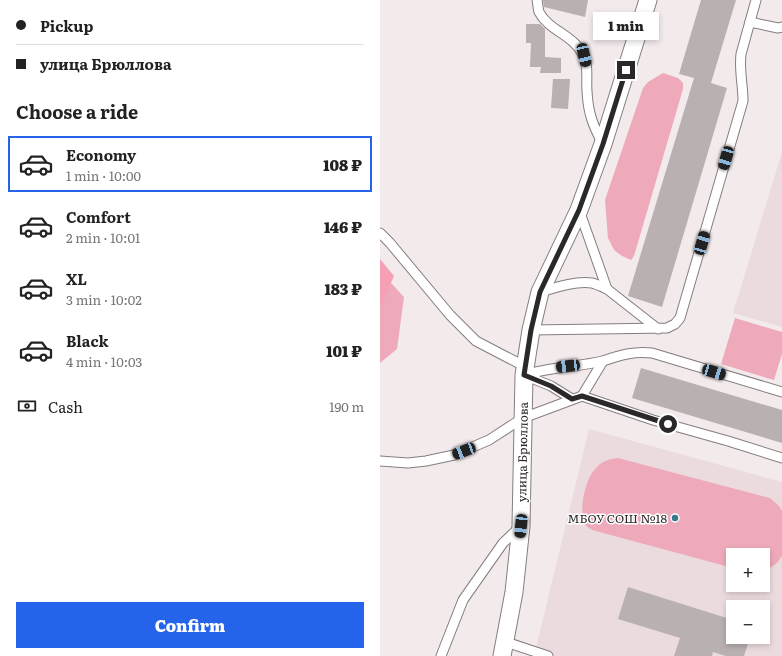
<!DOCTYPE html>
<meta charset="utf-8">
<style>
:root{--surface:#fff;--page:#f6f6f6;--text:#222;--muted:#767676;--line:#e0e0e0;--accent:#2563eb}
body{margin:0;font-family:Literata,serif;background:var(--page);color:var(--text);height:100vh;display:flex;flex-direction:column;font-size:15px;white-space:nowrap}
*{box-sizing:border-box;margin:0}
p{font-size:13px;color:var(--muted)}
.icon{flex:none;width:22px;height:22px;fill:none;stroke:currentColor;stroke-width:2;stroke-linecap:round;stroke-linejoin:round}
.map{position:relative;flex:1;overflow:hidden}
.sheet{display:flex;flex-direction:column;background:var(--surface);width:380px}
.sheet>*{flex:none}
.hud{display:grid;align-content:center;height:88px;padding:0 16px;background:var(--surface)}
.buttons{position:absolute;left:346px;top:548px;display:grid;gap:8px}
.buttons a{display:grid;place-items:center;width:44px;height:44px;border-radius:0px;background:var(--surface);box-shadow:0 2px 6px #0003;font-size:20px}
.end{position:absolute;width:18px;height:18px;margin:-9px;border:5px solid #2b2829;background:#fff;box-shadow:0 0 0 2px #fff}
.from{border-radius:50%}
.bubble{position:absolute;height:28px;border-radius:0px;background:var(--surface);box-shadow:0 2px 6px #0003;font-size:13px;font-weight:800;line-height:28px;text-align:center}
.car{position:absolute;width:12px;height:24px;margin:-12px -6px;border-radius:5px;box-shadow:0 0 3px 1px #0007;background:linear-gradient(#222 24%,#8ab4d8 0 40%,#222 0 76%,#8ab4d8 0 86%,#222 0)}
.hud b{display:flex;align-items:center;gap:14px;height:38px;font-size:15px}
.hud b+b{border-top:1px solid var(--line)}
.hud i{width:10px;height:10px;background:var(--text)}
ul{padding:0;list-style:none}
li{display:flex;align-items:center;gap:12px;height:56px;margin:0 8px 6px;padding:0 8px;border:2px solid transparent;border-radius:0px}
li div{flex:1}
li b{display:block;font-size:15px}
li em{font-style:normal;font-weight:800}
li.selected{border-color:var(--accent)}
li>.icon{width:36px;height:36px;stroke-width:1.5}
h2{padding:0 16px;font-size:18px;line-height:48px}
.pay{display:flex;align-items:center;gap:10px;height:44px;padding:0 16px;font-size:15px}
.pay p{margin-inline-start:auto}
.button{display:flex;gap:8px;margin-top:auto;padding:8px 16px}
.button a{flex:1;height:46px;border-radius:0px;background:var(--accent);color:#fff;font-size:16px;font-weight:800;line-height:46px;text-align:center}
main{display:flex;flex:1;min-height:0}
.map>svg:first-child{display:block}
</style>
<main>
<section class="sheet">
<div class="hud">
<b><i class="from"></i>Pickup</b>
<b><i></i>улица Брюллова</b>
</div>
<h2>Choose a ride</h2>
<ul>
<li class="selected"><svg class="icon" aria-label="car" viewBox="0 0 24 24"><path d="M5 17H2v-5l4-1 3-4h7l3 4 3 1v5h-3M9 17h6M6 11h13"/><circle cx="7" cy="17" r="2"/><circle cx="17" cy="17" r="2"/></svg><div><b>Economy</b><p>1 min · 10:00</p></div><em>108 ₽</em></li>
<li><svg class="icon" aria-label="car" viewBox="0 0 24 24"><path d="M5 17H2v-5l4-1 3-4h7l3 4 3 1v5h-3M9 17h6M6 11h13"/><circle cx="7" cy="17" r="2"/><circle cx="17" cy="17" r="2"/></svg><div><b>Comfort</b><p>2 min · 10:01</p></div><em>146 ₽</em></li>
<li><svg class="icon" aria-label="car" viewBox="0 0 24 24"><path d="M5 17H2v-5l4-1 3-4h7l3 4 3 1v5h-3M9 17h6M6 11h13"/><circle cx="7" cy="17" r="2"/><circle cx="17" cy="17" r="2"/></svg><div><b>XL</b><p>3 min · 10:02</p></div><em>183 ₽</em></li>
<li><svg class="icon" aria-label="car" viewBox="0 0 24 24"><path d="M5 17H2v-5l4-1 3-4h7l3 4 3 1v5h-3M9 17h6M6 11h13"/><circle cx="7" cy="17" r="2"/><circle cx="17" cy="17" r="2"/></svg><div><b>Black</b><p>4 min · 10:03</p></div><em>101 ₽</em></li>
</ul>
<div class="pay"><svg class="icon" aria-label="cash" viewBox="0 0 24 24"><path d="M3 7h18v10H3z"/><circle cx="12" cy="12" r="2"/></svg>Cash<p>190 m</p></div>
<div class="button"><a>Confirm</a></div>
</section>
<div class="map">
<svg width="402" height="656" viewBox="0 0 402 656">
<rect width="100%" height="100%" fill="#f3eaec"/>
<g fill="#ecdbde" fill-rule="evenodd">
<polygon points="402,152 402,327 353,313"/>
<path d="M 209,429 L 402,482 L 402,656 L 154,656 ZM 353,555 L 383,555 L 383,585 L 353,585 ZM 353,607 L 383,607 L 383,637 L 353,637 Z"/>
</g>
<g fill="#eeaaba">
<polygon points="283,73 298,78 303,83 303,89 254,256 251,260 242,256 234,250 228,238 225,200 263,88 268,82"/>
<polygon points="0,271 24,297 17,349 0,363"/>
<polygon points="355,318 402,332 402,354 394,380 341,364"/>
<path d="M 238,458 L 390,498 L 399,506 L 402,511 L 402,556 L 397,563 L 387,570 L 383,571 L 383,555 L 353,555 L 353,568 L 212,530 C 207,527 204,524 203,518 C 200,504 206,478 216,468 C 222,461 229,459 238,458 Z"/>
</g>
<polygon fill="#f5a0b5" points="0,259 14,276 0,308"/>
<g fill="#b8b0b1">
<polygon points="163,0 208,0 205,17 164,7"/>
<polygon points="321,0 356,0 331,83 347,88 282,307 248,296 314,78 299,74"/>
<polygon points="146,24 160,24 165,29 165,57 181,58 181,73 160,73 161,67 150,67 151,43 146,43"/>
<polygon points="173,79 190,79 188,109 171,108"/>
<polygon points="261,368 402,410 402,443 252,398"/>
<polygon points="248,587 353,620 353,637 370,637 364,656 346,656 333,652 332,656 294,656 300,638 238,619"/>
</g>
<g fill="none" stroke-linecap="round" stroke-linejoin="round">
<defs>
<g id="lane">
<path d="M 157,0 C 158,4 158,9 159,12 C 169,31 194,35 203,55 C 209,66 206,79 207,91 C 208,113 213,126 223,144"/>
<polyline points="370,22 398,28 402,27"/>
<polyline points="199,210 227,289 278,329"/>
<polyline points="0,233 10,243 70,315 96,341 144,366"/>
<path d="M 160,292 C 177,287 194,281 212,283 C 217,284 222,287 227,289"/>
<path d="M 151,330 L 287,328 L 295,324 L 300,318 L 363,101 C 363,85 359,70 361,54 L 376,0"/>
<path d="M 144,375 C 170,367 197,367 223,361"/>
<polyline points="144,375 171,386 192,399"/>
<path d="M 202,396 L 223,361 C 240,355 254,351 272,353 L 402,392"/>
<polyline points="0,461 28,463 46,461 74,455 109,440 143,418 202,396 273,420 348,441 402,458"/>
<polyline points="126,642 168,656"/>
<polyline points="61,656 83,600 123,543 141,526"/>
</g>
<polyline id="street" points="122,656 134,592 141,526 144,375 151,330 160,292 199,210 223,144 268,0"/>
</defs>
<use href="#lane" stroke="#857d7f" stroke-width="11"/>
<use href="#street" stroke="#857d7f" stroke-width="19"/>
<use href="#lane" stroke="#fff" stroke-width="9"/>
<use href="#street" stroke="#fff" stroke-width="17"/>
</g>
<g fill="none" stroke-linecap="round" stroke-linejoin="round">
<polyline stroke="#2b2829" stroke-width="5" points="246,70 223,144 199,210 160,292 151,330 144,375 171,386 192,399 202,396 288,424"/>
</g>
<circle fill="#377b8a" stroke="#fff" stroke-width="1.5" cx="295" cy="518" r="4"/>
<g text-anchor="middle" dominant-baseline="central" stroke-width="3" stroke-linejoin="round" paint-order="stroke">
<g font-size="12" fill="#2b2829" stroke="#fff">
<text transform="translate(142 452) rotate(-89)">улица Брюллова</text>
</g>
<g font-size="12" fill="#2b2829" stroke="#fff" text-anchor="end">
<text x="287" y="518">МБОУ СОШ №18</text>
</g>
</g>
</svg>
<div class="buttons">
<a>+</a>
<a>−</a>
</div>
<i class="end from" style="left:288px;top:424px"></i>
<i class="end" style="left:246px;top:70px"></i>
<div class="bubble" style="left:213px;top:12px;width:66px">1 min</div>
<i class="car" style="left:204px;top:55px;rotate:167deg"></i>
<i class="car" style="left:346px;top:158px;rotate:196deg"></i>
<i class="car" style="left:322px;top:243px;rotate:16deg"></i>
<i class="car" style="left:188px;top:366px;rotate:263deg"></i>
<i class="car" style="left:334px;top:372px;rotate:107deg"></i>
<i class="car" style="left:84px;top:451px;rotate:249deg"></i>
<i class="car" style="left:141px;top:526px;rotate:186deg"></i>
</div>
</main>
